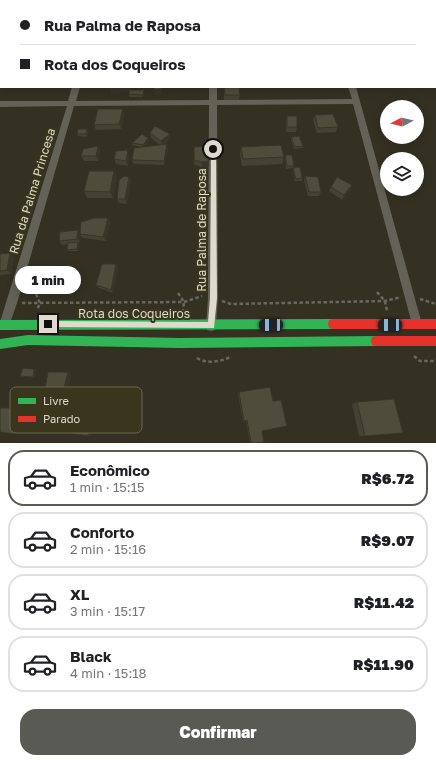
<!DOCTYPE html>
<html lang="pt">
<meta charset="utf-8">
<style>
:root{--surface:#fff;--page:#f6f6f6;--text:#202124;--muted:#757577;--line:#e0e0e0;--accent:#5a5a55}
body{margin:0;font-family:"Golos Text",sans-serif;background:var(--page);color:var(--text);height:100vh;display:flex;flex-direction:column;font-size:15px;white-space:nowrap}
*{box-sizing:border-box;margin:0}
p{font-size:13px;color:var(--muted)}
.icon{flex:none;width:22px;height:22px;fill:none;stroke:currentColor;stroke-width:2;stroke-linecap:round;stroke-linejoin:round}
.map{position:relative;height:443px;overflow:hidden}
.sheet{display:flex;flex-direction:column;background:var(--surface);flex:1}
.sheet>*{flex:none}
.banner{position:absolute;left:0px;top:0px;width:436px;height:88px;box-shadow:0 2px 10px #0003;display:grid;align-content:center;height:88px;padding:0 20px;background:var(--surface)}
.needle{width:26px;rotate:263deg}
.controls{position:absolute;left:380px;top:100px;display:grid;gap:8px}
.controls a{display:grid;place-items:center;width:44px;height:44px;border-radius:50%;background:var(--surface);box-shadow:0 2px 10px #0003;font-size:20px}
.end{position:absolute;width:18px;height:18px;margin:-9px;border:5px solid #dedbcc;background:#111;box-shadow:0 0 0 2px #111}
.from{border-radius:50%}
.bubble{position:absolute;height:28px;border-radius:14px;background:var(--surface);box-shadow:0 2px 10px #0003;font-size:13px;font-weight:800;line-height:28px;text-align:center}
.car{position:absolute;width:12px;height:24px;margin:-12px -6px;border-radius:5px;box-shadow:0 0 3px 1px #0007;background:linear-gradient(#222 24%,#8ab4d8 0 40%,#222 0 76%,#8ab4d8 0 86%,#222 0)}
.banner b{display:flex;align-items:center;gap:14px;height:38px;font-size:15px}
.banner b+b{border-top:1px solid var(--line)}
.banner i{width:10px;height:10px;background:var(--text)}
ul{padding:7px 0 0;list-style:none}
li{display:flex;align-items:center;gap:12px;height:56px;margin:0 8px 6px;padding:0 12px;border:2px solid var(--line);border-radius:16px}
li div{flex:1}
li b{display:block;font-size:15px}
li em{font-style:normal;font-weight:800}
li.selected{border-color:var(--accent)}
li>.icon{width:36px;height:36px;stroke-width:1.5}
.cta{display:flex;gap:8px;margin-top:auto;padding:8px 20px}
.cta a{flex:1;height:46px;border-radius:16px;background:var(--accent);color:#fff;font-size:16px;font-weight:800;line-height:46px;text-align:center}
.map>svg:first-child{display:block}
</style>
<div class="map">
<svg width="436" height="443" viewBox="0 0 436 443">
<rect width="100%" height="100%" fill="#343123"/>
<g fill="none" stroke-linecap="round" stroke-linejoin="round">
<g stroke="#6a685e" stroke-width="2.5" stroke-dasharray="3.5 2.5" stroke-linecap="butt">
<polyline points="377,292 385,301 387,311"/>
<polyline points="178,293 184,302 183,310"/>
<polyline points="36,294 40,303 37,310"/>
<polyline points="420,299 436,304"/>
<polyline points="222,301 231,304 385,301 401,297"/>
<polyline points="22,303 184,302 202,296"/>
<polyline points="414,356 420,361 436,361"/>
<path d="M 197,358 C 207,364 220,362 230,357"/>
</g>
<g fill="#646157" fill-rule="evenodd">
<rect x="212" y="0" width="6" height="1"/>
<rect x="324" y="0" width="6" height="1"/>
<polygon points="72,87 80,87 76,101 209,100 209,87 217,87 217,100 352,99 348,87 356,87 422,324 421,328 417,329 413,328 412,324 353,104 217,105 218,298 216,326 215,330 211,331 207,330 206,326 208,298 209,105 74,106 17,303 8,329 4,330 0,329 0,322 67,106 0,107 0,101 68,101"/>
</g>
<g fill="#30b455" fill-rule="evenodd">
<polygon points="333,319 337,320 338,324 337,328 333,329 0,330 0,320"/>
<polygon points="28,335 180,338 376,336 380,337 381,341 380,345 376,346 180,348 28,345 0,349 0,339"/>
</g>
<g fill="#e5322d" fill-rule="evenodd">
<polygon points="333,319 436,319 436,329 333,329 329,328 328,324 329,320"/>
<polygon points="376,336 436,336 436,346 376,346 372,345 371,341 372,337"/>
</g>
</g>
<g fill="#454133">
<polygon points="224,88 240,95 239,100 224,100"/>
<polygon points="131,90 144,93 143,97 129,97 129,91 111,94"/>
<polygon points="124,114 121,129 96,130 94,125"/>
<polygon points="315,115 338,127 336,132 317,133 313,120"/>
<polygon points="287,116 297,127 296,132 286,132 286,121"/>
<polygon points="87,129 88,132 87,137 78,136 77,134"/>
<polygon points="150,133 171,139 164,144 168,149 164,165 133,164 132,160 141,147 132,145 132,143 148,138 149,140 144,147 160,145 151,138"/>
<polygon points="291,137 303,146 303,148 294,149 291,140"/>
<polygon points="208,146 209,166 202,167 194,165 194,160"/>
<polygon points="241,147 284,157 282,164 242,166 240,154"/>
<polygon points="100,150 98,161 84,161 81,156"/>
<polygon points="129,155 128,166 116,164 114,159"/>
<polygon points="285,155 294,166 293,168 286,169 285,157"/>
<polygon points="293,168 302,178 302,181 295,181 293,170"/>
<polygon points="114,171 117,178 113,198 87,198 84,191"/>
<polygon points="305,176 321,192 319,196 308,196 304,181"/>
<polygon points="129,177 131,181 127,204 119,203 117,199"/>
<polygon points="352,185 350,190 342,200 329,191 331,187"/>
<polygon points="108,218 110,222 106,241 83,238 80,235 80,242 78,243 79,244 78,251 68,251 67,250 67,244 62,245 59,241 78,230 80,234"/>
<polygon points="10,253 14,256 11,274 0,275 0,254"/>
<polygon points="118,268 113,293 99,288 96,285"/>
<polygon points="65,269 59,289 31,288 27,285"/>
<polygon points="34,369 36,369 35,377 22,377 20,376"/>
<polygon points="68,372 71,374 68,389 49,389 45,388"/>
<polygon points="239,392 262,431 257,443 250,443 246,421 243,422 238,394"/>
<polygon points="357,402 365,436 359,436 352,404"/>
</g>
<g fill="#383529">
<polygon points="120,87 131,87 131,91 111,94 110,88"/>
<polygon points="162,87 163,87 162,94 155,95 154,90"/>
<polygon points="123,109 124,114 121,129 119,124"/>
<polygon points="87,129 88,132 87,137 86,134"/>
<polygon points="170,134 171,139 162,146 161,141"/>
<polygon points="148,138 149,140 143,148 143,145"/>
<polygon points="167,144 168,149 164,165 164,161"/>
<polygon points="98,146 100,150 98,161 96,156"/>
<polygon points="128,150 129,155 128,166 126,161"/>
<polygon points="209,161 209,166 202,167 202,162"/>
<polygon points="114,171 117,178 113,198 110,192"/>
<polygon points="129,177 131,181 127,204 125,199"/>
<polygon points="352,185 350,190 342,200 344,195"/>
<polygon points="108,218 110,222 106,241 103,237"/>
<polygon points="78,230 80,234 80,242 77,239"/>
<polygon points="78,242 79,244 78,251 77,249"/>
<polygon points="10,253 14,256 11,274 7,270"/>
<polygon points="116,264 118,268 113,293 111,290"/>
<polygon points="62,266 65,269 59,289 56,286"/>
<polygon points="34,369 36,369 35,377 33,377"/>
<polygon points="68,372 71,374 68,389 64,388"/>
<polygon points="67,402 70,403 64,431 60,430"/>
<polygon points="94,407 97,408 91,437 88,436"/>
<polygon points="20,408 24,409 19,434 14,434"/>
</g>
<g fill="#504c3b" stroke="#383529">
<polygon points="239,0 261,0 255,1 240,1"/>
<rect x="275" y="0" width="40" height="1"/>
<polygon points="110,87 120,87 110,88"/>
<polygon points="154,87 162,87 161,89 154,90"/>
<polygon points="239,87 240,95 225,95 224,88"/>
<polygon points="129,90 144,90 143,95 129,94"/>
<polygon points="98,109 123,109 119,124 94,125"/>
<polygon points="333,114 338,127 318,128 315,115"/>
<rect x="287" y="116" width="10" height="11"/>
<polygon points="155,126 170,134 161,141 150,133"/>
<polygon points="78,129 87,129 86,134 77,134"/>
<polygon points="142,134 148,138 143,145 132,143"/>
<polygon points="299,136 303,146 295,147 291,137"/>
<polygon points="167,144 164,161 132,160 134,148"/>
<polygon points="281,145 284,157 243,159 241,147"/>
<polygon points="98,146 96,156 81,156 83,149"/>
<polygon points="208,146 209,161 202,162 194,160 194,147"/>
<polygon points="128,150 126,161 114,159 116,151"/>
<polygon points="285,155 292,155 294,166 287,166"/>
<polygon points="300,167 302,178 296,179 293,168"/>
<polygon points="89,171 114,171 110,192 84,191"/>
<polygon points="124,176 129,177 125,199 117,199 119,180"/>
<polygon points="305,176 318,177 321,192 309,192"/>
<polygon points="337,177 352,185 344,195 331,187"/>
<polygon points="94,218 108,218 103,237 80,234 81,222"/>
<polygon points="78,230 77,239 59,241 60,232"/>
<polygon points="78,242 77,249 67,250 68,243"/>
<polygon points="10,253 7,270 0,271 0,254"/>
<polygon points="102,264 116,264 111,290 96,285"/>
<polygon points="62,266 56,286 27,285 32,269"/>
<polygon points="23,368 34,369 33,377 20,376"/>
<polygon points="48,372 68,372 64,388 45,388"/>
<polygon points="270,387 273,401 281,400 287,426 262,431 264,442 257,443 251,443 247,420 244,421 239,392"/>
<polygon points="394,399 403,433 365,436 357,402"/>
<polygon points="83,407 94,407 88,436 67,433 68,422 80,422"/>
<polygon points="0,408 20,408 14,434 0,432"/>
</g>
<polygon fill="#dedbcc" points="211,148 216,149 217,298 214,328 45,327 45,322 48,321 208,322 210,298"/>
<g text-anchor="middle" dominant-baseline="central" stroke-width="4" stroke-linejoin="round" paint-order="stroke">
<g font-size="12" fill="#dedbcc" stroke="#3a351d">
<text transform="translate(32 191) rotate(-73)">Rua da Palma Princesa</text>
<text transform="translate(201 230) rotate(-90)">Rua Palma de Raposa</text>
<text x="134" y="313">Rota dos Coqueiros</text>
</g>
</g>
<rect x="10" y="387" width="132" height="46" rx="6" fill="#3a351d" stroke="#6b6752" stroke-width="1"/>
<rect x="18" y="398" width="18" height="6" fill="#30b455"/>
<rect x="18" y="416" width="18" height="6" fill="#e5322d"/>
<g font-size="11" fill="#dedbcc">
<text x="43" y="405">Livre</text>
<text x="43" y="423">Parado</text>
</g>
</svg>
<div class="controls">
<a><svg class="needle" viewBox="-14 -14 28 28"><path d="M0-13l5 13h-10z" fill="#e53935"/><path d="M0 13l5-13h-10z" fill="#757577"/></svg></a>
<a><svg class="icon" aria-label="layers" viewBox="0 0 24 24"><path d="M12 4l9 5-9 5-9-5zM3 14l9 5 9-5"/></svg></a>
</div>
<i class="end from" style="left:213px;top:149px"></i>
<i class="end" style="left:48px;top:324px"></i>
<div class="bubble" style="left:15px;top:266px;width:66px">1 min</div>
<i class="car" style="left:271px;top:325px;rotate:270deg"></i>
<i class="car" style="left:390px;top:325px;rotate:270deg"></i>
<div class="banner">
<b><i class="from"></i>Rua Palma de Raposa</b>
<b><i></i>Rota dos Coqueiros</b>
</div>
</div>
<section class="sheet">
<ul>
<li class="selected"><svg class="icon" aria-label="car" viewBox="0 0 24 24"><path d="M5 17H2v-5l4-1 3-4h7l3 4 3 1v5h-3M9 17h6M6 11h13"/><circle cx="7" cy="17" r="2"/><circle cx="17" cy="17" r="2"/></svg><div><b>Econômico</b><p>1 min · 15:15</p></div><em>R$6.72</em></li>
<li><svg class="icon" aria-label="car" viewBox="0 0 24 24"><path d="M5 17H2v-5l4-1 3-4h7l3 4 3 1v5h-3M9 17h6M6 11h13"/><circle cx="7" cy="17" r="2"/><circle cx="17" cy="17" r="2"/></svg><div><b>Conforto</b><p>2 min · 15:16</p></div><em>R$9.07</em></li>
<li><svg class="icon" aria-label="car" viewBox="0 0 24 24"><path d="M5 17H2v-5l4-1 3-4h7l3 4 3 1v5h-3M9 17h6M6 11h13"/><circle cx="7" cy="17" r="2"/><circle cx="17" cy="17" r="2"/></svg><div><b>XL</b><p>3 min · 15:17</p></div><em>R$11.42</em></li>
<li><svg class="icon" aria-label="car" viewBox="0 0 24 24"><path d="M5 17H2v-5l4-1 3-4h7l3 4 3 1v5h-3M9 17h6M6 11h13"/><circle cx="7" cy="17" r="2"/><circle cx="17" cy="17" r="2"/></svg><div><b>Black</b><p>4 min · 15:18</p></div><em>R$11.90</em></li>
</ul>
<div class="cta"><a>Confirmar</a></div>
</section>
